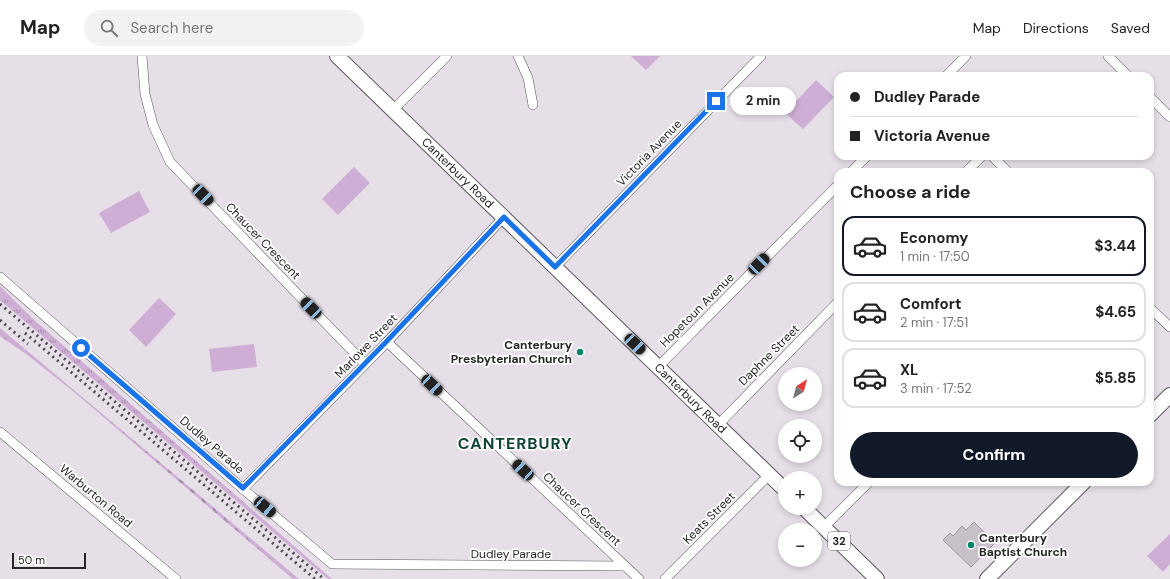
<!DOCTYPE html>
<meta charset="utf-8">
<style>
:root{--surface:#fff;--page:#f2f2f2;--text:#222;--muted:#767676;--line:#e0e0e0;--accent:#111827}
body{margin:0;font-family:"DM Sans",sans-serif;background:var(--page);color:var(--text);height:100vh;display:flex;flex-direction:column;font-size:15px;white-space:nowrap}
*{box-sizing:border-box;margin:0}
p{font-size:13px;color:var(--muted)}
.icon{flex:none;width:22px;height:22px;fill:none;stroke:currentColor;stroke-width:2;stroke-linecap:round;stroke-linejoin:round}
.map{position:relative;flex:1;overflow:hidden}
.details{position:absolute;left:834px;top:112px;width:320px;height:318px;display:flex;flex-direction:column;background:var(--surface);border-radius:12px;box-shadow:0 2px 6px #0003}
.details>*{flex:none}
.banner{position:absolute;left:834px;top:16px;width:320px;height:88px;border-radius:12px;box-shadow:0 2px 6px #0003;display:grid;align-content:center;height:88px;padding:0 16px;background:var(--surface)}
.needle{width:26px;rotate:36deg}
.fabs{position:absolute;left:778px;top:311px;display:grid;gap:8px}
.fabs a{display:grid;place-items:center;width:44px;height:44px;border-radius:50%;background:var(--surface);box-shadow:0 2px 6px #0003;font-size:20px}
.scale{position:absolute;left:12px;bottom:10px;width:74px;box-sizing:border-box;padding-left:4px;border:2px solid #282528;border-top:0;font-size:11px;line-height:14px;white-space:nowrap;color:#282528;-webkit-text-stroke:3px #fff;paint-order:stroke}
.end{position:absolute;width:18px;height:18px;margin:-9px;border:5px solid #1a73e8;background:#fff;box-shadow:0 0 0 2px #fff}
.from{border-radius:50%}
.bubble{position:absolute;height:28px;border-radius:14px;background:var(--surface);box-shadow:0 2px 6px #0003;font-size:13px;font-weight:700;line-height:28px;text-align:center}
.car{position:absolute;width:12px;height:24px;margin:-12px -6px;border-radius:5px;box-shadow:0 0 3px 1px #0007;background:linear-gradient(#222 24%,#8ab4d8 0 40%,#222 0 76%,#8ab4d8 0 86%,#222 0)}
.banner b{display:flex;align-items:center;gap:14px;height:38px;font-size:15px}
.banner b+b{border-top:1px solid var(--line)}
.banner i{width:10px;height:10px;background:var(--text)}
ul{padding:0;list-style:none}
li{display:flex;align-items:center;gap:12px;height:60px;margin:0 8px 6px;padding:0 8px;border:2px solid var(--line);border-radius:12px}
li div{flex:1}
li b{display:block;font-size:15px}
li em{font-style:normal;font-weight:700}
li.selected{border-color:var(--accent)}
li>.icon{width:36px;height:36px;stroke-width:1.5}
h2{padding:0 16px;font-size:18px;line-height:48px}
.button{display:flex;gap:8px;margin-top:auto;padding:8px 16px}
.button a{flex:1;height:46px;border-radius:24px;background:var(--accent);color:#fff;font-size:16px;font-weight:700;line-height:46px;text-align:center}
header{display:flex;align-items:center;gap:24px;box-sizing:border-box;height:56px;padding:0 20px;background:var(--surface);border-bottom:1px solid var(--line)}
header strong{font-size:19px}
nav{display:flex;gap:22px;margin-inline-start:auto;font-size:14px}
.search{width:280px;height:36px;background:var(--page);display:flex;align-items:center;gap:10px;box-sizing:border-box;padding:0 14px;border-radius:22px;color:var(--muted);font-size:15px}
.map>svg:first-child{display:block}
</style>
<header>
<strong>Map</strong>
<div class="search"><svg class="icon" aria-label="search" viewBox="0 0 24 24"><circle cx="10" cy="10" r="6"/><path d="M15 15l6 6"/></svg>Search here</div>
<nav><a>Map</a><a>Directions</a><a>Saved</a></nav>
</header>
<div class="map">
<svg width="1170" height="523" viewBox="0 0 1170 523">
<defs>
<pattern id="grass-tufts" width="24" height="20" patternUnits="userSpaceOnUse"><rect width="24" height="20" fill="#ceaed4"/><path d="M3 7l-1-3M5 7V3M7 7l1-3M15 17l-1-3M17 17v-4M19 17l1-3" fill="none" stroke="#a78dac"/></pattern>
<pattern id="forest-firs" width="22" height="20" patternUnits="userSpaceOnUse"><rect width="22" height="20" fill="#ceaed4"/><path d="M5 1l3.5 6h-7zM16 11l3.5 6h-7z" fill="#a78dac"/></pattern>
</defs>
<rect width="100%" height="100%" fill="#e6dfe8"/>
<polygon fill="url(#grass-tufts)" points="0,230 33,263 332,523 328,523 0,244"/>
<polygon fill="url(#forest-firs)" points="0,272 299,523 293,523 74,336 26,298 0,280"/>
<g fill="#ceaed4">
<polygon points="631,0 660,0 646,14"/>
<polygon points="816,24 834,41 803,73 785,57"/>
<polygon points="354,111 370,127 338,159 322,143"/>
<polygon points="139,135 150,156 111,177 99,157"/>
<polygon points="159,242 176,258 146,291 129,274"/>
<polygon points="254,288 257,311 212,316 209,293"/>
<polygon points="1170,478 1170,508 1163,516 1147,500"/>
</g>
<polygon fill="#c7c0c8" stroke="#9e98a0" points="974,466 995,487 971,511 943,484 950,477 953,480 962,470 966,474"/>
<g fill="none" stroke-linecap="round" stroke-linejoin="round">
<defs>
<g id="minor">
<polyline points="142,0 145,38 153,69 170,106 365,308"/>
<polyline points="518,0 528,22 533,49"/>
<polyline points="1108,0 1128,20"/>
<polyline points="946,20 966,0"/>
<polyline points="1150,41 1170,61"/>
<polyline points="393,54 447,0"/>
<polyline points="992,100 1008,116"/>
<polyline points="851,116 867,100"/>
<polyline points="966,116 982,100"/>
<polyline points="555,211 761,0"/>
<polyline points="0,221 243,433 332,508 625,510"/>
<polyline points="1150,252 1170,271"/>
<polyline points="387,286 639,523"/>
<polyline points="658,311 838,129"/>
<polyline points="718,369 838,246"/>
<polyline points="0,376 176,523"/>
<polyline points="243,433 387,286 504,161"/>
<polyline points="824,471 869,426"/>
<polyline points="665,523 769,419"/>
</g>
<g id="primary">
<path id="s1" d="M 337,0 L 785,434"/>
<polyline points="1150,359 1170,339"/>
<polyline points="804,452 877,523"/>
<polyline points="987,523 1084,426"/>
</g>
</defs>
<use href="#minor" stroke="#5d575e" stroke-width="10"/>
<use href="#primary" stroke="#5d575e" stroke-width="16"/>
<use href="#minor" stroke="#fff" stroke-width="9"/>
<use href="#primary" stroke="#fff" stroke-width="14"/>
<g stroke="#4f4c50" stroke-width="3" stroke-dasharray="2 4" stroke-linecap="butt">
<polyline points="0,248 324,523"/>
<polyline points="0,264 28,288"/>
<polyline points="25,277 315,523"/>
</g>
</g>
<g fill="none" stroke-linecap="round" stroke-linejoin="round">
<polyline stroke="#1a73e8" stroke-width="5" points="81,292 243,432 386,286 504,161 555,211 716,45"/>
</g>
<g fill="#008568" stroke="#fff" stroke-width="1.5">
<circle cx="580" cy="296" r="4"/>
<circle cx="971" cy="489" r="4"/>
</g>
<g text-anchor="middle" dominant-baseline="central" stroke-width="3.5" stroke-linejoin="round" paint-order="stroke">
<rect fill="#fff" stroke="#686668" stroke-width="1" x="828" y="476" width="22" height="18" rx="3"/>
<g font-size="11" font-weight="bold" fill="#282528">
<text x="839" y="485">32</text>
</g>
<g font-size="12" fill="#282528" stroke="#fff">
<text transform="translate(649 97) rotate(-46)">Victoria Avenue</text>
<text stroke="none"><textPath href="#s1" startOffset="168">Canterbury Road</textPath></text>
<text transform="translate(263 185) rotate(46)">Chaucer Crescent</text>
<text transform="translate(697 254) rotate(-45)">Hopetoun Avenue</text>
<text transform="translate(366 290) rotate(-46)">Marlowe Street</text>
<text transform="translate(769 299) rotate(-45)">Daphne Street</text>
<text stroke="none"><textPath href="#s1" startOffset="492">Canterbury Road</textPath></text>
<text transform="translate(212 389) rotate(41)">Dudley Parade</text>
<text transform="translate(96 440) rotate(40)">Warburton Road</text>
<text transform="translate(582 453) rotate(43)">Chaucer Crescent</text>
<text transform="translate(709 462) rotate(-45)">Keats Street</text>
<text x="511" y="498">Dudley Parade</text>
</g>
<g font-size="12" font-weight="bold" fill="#282528" stroke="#fff" text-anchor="end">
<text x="572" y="289">Canterbury<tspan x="572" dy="14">Presbyterian Church</tspan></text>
<text x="979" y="482" text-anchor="start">Canterbury<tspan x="979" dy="14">Baptist Church</tspan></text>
</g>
<g font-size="16" font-weight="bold" letter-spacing="1" fill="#104436" stroke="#fff">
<text x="515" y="387">CANTERBURY</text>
</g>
</g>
</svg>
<div class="fabs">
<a><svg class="needle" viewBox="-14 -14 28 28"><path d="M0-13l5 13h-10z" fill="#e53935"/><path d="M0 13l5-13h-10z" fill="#767676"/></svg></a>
<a><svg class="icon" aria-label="locate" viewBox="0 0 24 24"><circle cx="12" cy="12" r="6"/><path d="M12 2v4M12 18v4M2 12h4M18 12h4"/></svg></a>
<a>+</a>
<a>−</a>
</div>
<div class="scale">50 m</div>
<i class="end from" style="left:81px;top:292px"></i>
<i class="end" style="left:716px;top:45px"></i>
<div class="bubble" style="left:730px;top:31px;width:66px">2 min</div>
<i class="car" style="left:203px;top:139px;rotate:136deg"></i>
<i class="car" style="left:759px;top:208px;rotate:45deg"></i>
<i class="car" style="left:311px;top:252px;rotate:316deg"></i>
<i class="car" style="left:635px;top:288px;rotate:134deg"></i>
<i class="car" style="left:432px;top:329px;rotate:133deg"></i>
<i class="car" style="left:523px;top:414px;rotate:313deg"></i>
<i class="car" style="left:265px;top:451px;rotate:130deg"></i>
<div class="banner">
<b><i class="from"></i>Dudley Parade</b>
<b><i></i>Victoria Avenue</b>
</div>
<section class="details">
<h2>Choose a ride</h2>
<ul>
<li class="selected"><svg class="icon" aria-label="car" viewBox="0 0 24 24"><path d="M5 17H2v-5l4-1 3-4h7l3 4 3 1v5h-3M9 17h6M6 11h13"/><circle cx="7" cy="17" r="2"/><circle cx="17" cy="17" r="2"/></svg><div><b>Economy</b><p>1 min · 17:50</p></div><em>$3.44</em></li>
<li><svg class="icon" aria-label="car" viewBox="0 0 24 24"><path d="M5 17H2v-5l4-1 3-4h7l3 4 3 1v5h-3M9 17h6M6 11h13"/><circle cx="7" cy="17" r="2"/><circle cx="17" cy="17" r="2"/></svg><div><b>Comfort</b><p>2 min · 17:51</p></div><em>$4.65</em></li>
<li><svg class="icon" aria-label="car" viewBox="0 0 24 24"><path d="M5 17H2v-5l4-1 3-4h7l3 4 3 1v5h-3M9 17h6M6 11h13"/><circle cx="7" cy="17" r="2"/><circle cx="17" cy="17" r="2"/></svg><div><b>XL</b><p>3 min · 17:52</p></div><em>$5.85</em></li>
</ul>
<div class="button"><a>Confirm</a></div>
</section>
</div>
